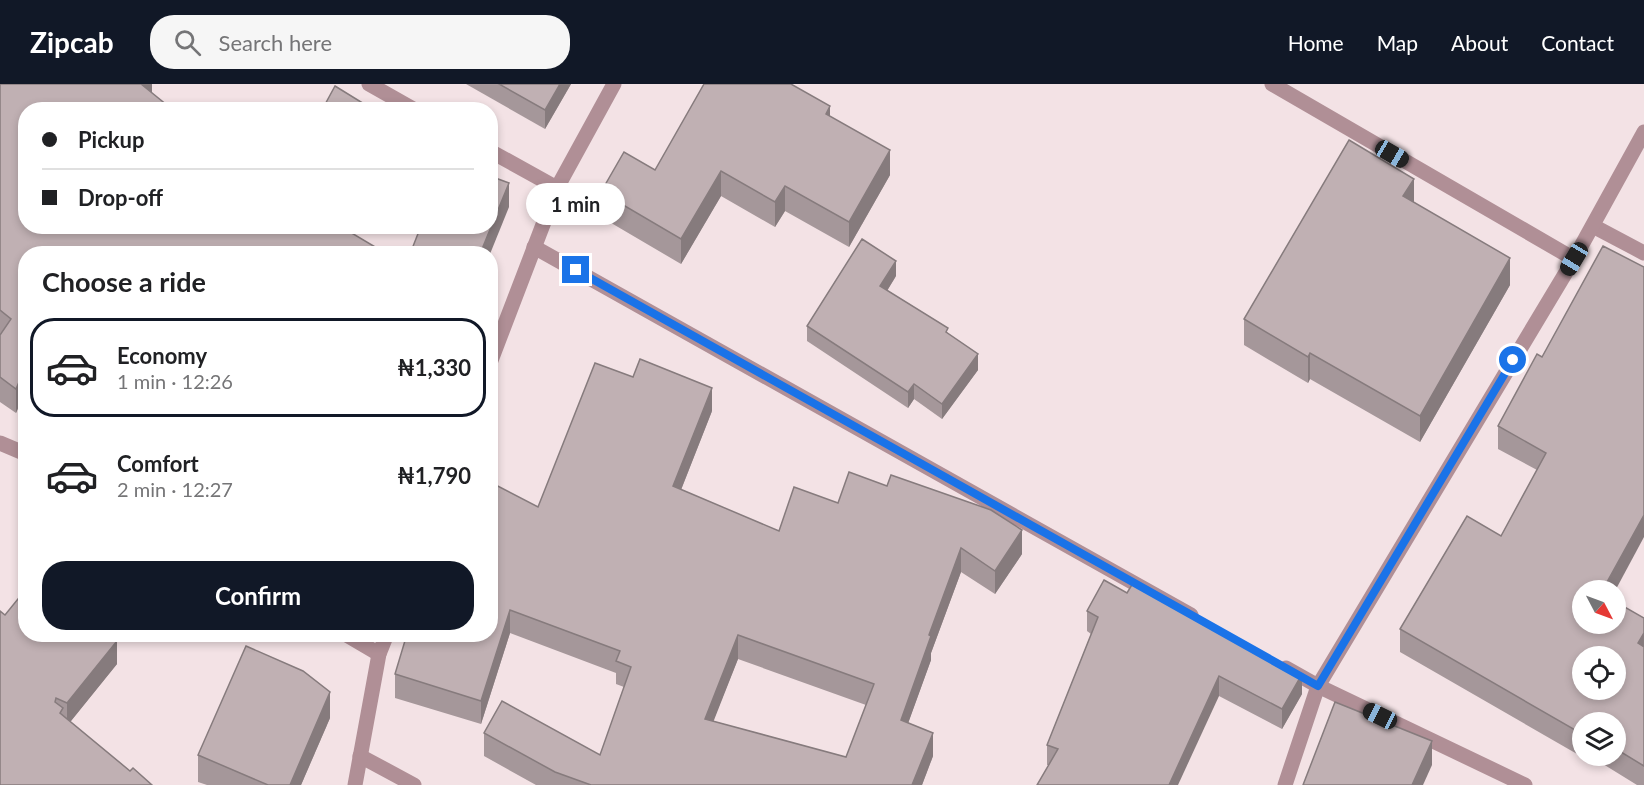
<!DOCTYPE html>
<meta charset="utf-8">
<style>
:root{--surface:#fff;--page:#f6f6f6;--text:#202124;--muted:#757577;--line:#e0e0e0;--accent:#111827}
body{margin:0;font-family:Lato,sans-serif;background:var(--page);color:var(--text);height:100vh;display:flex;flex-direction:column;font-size:22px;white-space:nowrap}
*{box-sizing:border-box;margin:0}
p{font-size:20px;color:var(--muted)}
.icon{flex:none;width:33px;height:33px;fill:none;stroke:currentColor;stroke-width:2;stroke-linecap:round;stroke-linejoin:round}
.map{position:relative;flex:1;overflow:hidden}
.sheet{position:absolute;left:18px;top:162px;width:480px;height:396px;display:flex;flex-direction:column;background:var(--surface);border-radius:24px;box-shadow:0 3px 9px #0003}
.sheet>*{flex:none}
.top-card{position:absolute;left:18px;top:18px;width:480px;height:132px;border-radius:24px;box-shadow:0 3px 9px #0003;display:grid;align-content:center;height:132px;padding:0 24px;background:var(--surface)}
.needle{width:39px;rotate:131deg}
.tools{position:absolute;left:1572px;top:496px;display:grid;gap:12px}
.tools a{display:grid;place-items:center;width:54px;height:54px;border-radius:50%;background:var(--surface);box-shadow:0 3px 9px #0003;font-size:30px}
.end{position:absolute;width:27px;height:27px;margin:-14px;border:8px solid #1a73e8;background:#fff;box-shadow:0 0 0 3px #fff}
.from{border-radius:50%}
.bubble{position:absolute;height:42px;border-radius:21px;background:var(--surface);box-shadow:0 3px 9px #0003;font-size:20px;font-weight:700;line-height:42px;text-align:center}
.car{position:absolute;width:18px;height:36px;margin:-18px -9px;border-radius:8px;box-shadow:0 0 4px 2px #0007;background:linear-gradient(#222 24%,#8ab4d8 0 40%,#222 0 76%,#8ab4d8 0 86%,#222 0)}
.top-card b{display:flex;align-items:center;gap:21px;height:57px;font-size:22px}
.top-card b+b{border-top:2px solid var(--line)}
.top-card i{width:15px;height:15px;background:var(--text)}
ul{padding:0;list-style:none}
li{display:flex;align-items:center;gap:18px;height:99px;margin:0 12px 9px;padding:0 12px;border:3px solid transparent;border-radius:24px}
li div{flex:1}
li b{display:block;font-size:22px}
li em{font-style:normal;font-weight:700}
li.selected{border-color:var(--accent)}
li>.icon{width:54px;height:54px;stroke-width:1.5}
h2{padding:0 24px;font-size:27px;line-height:72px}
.primary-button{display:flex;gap:12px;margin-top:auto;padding:12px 24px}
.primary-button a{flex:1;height:69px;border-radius:24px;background:var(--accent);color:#fff;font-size:24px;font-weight:700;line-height:69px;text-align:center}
header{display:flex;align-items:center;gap:36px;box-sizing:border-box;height:84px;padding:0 30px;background:var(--accent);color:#fff}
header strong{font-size:28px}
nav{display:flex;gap:33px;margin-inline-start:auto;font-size:21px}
.search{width:420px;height:54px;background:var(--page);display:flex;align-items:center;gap:15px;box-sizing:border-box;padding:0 21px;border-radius:24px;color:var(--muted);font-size:22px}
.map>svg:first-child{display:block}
</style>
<header>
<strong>Zipcab</strong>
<div class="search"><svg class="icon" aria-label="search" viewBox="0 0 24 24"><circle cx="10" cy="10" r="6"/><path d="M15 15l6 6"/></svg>Search here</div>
<nav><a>Home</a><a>Map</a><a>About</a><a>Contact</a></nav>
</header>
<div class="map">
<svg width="1644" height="701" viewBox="0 0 1644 701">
<rect width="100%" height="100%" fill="#f3e2e5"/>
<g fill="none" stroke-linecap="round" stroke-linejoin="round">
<g stroke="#b08f96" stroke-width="15">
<polyline points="369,0 415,26"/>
<polyline points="1272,0 1574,175"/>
<polyline points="490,67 557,104"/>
<polyline points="1593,142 1644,169"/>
<polyline points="534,163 1191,531"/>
<polyline points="490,279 557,104 614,0"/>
<polyline points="0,359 26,370"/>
<polyline points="345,550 379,570"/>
<polyline points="1286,584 1318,602 1525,701"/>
<polyline points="360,672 414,701"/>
<polyline points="355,701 379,570 387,550"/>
<polyline points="1285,701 1318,602 1574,175 1644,48"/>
</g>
</g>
<g fill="#a5979a" fill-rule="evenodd">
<polygon points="0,0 152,0 26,170 26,326 19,322 16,329 0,318"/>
<polygon points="466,0 571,0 545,45"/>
<polygon points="830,32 890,91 849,163 785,127 775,143 721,112 681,180 601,133 601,108 655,86"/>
<polygon points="1414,118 1510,201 1420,358 1310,295 1308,299 1244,261 1244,235"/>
<polygon points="896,192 887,207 948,249 978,286 942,335 914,315 908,324 807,257 807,242"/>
<polygon points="1542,273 1582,507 1644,534 1644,701 1637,701 1590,672 1616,672 1616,639 1582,639 1582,672 1585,672 1584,674 1400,568 1400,545 1501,452 1537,386 1498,365 1498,342"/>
<path d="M 712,327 L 681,406 L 779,447 L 838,419 L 1022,470 L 995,510 L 961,488 L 931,569 L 931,576 L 908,639 L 933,672 L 922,701 L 536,701 L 484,672 L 484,649 L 600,671 L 624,603 L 616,600 L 616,589 L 510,549 L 481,640 L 395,614 L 395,590 ZM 738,575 L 866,621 L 846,673 L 713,637 Z"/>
<polygon points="1087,527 1302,610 1282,645 1219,612 1049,681 1047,681 1047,661 1091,550 1087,547"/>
<polygon points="5,531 117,580 70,638 130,687 0,701"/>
<polygon points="330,634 301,701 207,701 198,698 198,671"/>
</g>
<g fill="#867b7d">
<polygon points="141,0 152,0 152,9 140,25"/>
<polygon points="560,0 571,0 545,45 545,26"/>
<polygon points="830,22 830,47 826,30"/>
<polygon points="890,66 890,91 849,163 849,138"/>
<polygon points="721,87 721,112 681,180 681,155"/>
<polygon points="1414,95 1414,121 1403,112"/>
<polygon points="509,99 509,123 490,170 480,170"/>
<polygon points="785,102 785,127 775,143 775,118"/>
<polygon points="1510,174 1510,201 1420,358 1420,332"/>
<polygon points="896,177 896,192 880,218 880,202"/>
<polygon points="1310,269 1310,295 1308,299 1308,273"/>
<polygon points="978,270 978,286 942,335 942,320"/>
<polygon points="19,298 19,322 16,329 16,305"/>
<polygon points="914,300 914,315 908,324 908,308"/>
<polygon points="712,304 712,327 673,426 673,402"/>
<polygon points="1644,431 1644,453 1615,507 1602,507"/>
<polygon points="1022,446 1022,470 995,510 995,487"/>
<polygon points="961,464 961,488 931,569 931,576 901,659 901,636 929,551"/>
<polygon points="510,526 510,549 481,640 481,617"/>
<polygon points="1644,549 1644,572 1638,559"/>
<polygon points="738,551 738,575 705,659 705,635"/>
<polygon points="117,557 117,580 67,642 67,619"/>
<polygon points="1302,590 1302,610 1282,645 1282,625"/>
<polygon points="1219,592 1219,612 1178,701 1169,701"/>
<polygon points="330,608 330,634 301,701 290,701"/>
<polygon points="933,649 933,672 922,701 912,701"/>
<polygon points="1432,657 1432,681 1423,701 1412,701"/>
</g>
<g fill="#c0b0b3" stroke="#867b7d" stroke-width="1.5" fill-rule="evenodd">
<polygon points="0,0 141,0 173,26 26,26 26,142 340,142 387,170 26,170 26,302 19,298 16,305 0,293 0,251 11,235 0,226"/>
<polygon points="499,0 560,0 545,26"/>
<polygon points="704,0 791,0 830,22 826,30 890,66 849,138 785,102 775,118 721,87 681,155 601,108 624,68 655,86"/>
<polygon points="335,2 374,26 322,26"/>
<polygon points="1349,56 1414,95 1403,112 1510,174 1420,332 1310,269 1308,273 1244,235"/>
<polygon points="490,92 509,99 480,170 410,170 421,142 490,142"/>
<polygon points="862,155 896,177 880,202 948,244 946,248 978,270 942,320 914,300 908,308 807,242"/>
<path d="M 1603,162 L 1644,183 L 1644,431 L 1602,507 L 1582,507 L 1582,540 L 1616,540 L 1616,518 L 1644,534 L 1644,549 L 1638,559 L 1644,563 L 1644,682 L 1616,665 L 1616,639 L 1582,639 L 1582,650 L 1400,545 L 1467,432 L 1501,452 L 1546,369 L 1498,342 L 1537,270 L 1542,273 ZM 1582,573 L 1616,573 L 1616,606 L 1582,606 Z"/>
<path d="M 640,275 L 712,304 L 673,402 L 779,447 L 794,403 L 838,419 L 849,388 L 887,402 L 891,391 L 991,426 L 1022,446 L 995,487 L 961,464 L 929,551 L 931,552 L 901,636 L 933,649 L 912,701 L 591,701 L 555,688 L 484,649 L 502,617 L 600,671 L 631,583 L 616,577 L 620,567 L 510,526 L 481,617 L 395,590 L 407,550 L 490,550 L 490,398 L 538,423 L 595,279 L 633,293 ZM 738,551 L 874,600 L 846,673 L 705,635 Z"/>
<polygon points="1104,496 1127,509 1133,499 1302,590 1282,625 1219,592 1169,701 1037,701 1058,665 1047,661 1098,533 1087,527"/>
<polygon points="26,505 26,550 109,550 117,557 67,619 56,614 55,618 63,624 60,629 130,687 133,684 152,701 0,701 0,527 5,531"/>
<polygon points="246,562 303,587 330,608 290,701 268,701 198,671"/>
<polygon points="1335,618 1432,657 1412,701 1303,701"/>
</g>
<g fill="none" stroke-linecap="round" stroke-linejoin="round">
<polyline stroke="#1a73e8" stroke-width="8" points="576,186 1318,602 1513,276"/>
</g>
</svg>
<div class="tools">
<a><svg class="needle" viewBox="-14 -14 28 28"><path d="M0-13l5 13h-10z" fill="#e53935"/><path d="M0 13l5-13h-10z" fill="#757577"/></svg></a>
<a><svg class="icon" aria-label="locate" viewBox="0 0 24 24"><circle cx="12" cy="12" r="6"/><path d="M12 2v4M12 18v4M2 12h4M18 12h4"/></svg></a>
<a><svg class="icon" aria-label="layers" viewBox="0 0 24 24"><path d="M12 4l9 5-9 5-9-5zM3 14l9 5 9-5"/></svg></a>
</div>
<i class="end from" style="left:1513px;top:276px"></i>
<i class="end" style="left:576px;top:186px"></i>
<div class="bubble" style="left:526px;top:99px;width:99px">1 min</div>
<i class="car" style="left:1392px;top:70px;rotate:120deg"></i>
<i class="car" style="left:1574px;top:175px;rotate:211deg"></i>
<i class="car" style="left:1380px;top:632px;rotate:296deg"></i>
<div class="top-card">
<b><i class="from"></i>Pickup</b>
<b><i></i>Drop-off</b>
</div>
<section class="sheet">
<h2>Choose a ride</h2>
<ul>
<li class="selected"><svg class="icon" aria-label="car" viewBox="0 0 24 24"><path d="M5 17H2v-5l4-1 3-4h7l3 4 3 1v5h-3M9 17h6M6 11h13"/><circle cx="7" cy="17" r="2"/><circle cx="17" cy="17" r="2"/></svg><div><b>Economy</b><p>1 min · 12:26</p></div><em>₦1,330</em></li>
<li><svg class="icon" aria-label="car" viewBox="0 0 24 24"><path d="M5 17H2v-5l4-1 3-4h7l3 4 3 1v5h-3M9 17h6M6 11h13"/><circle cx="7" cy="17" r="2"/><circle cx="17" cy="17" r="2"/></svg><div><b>Comfort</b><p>2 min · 12:27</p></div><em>₦1,790</em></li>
</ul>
<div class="primary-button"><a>Confirm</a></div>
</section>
</div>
